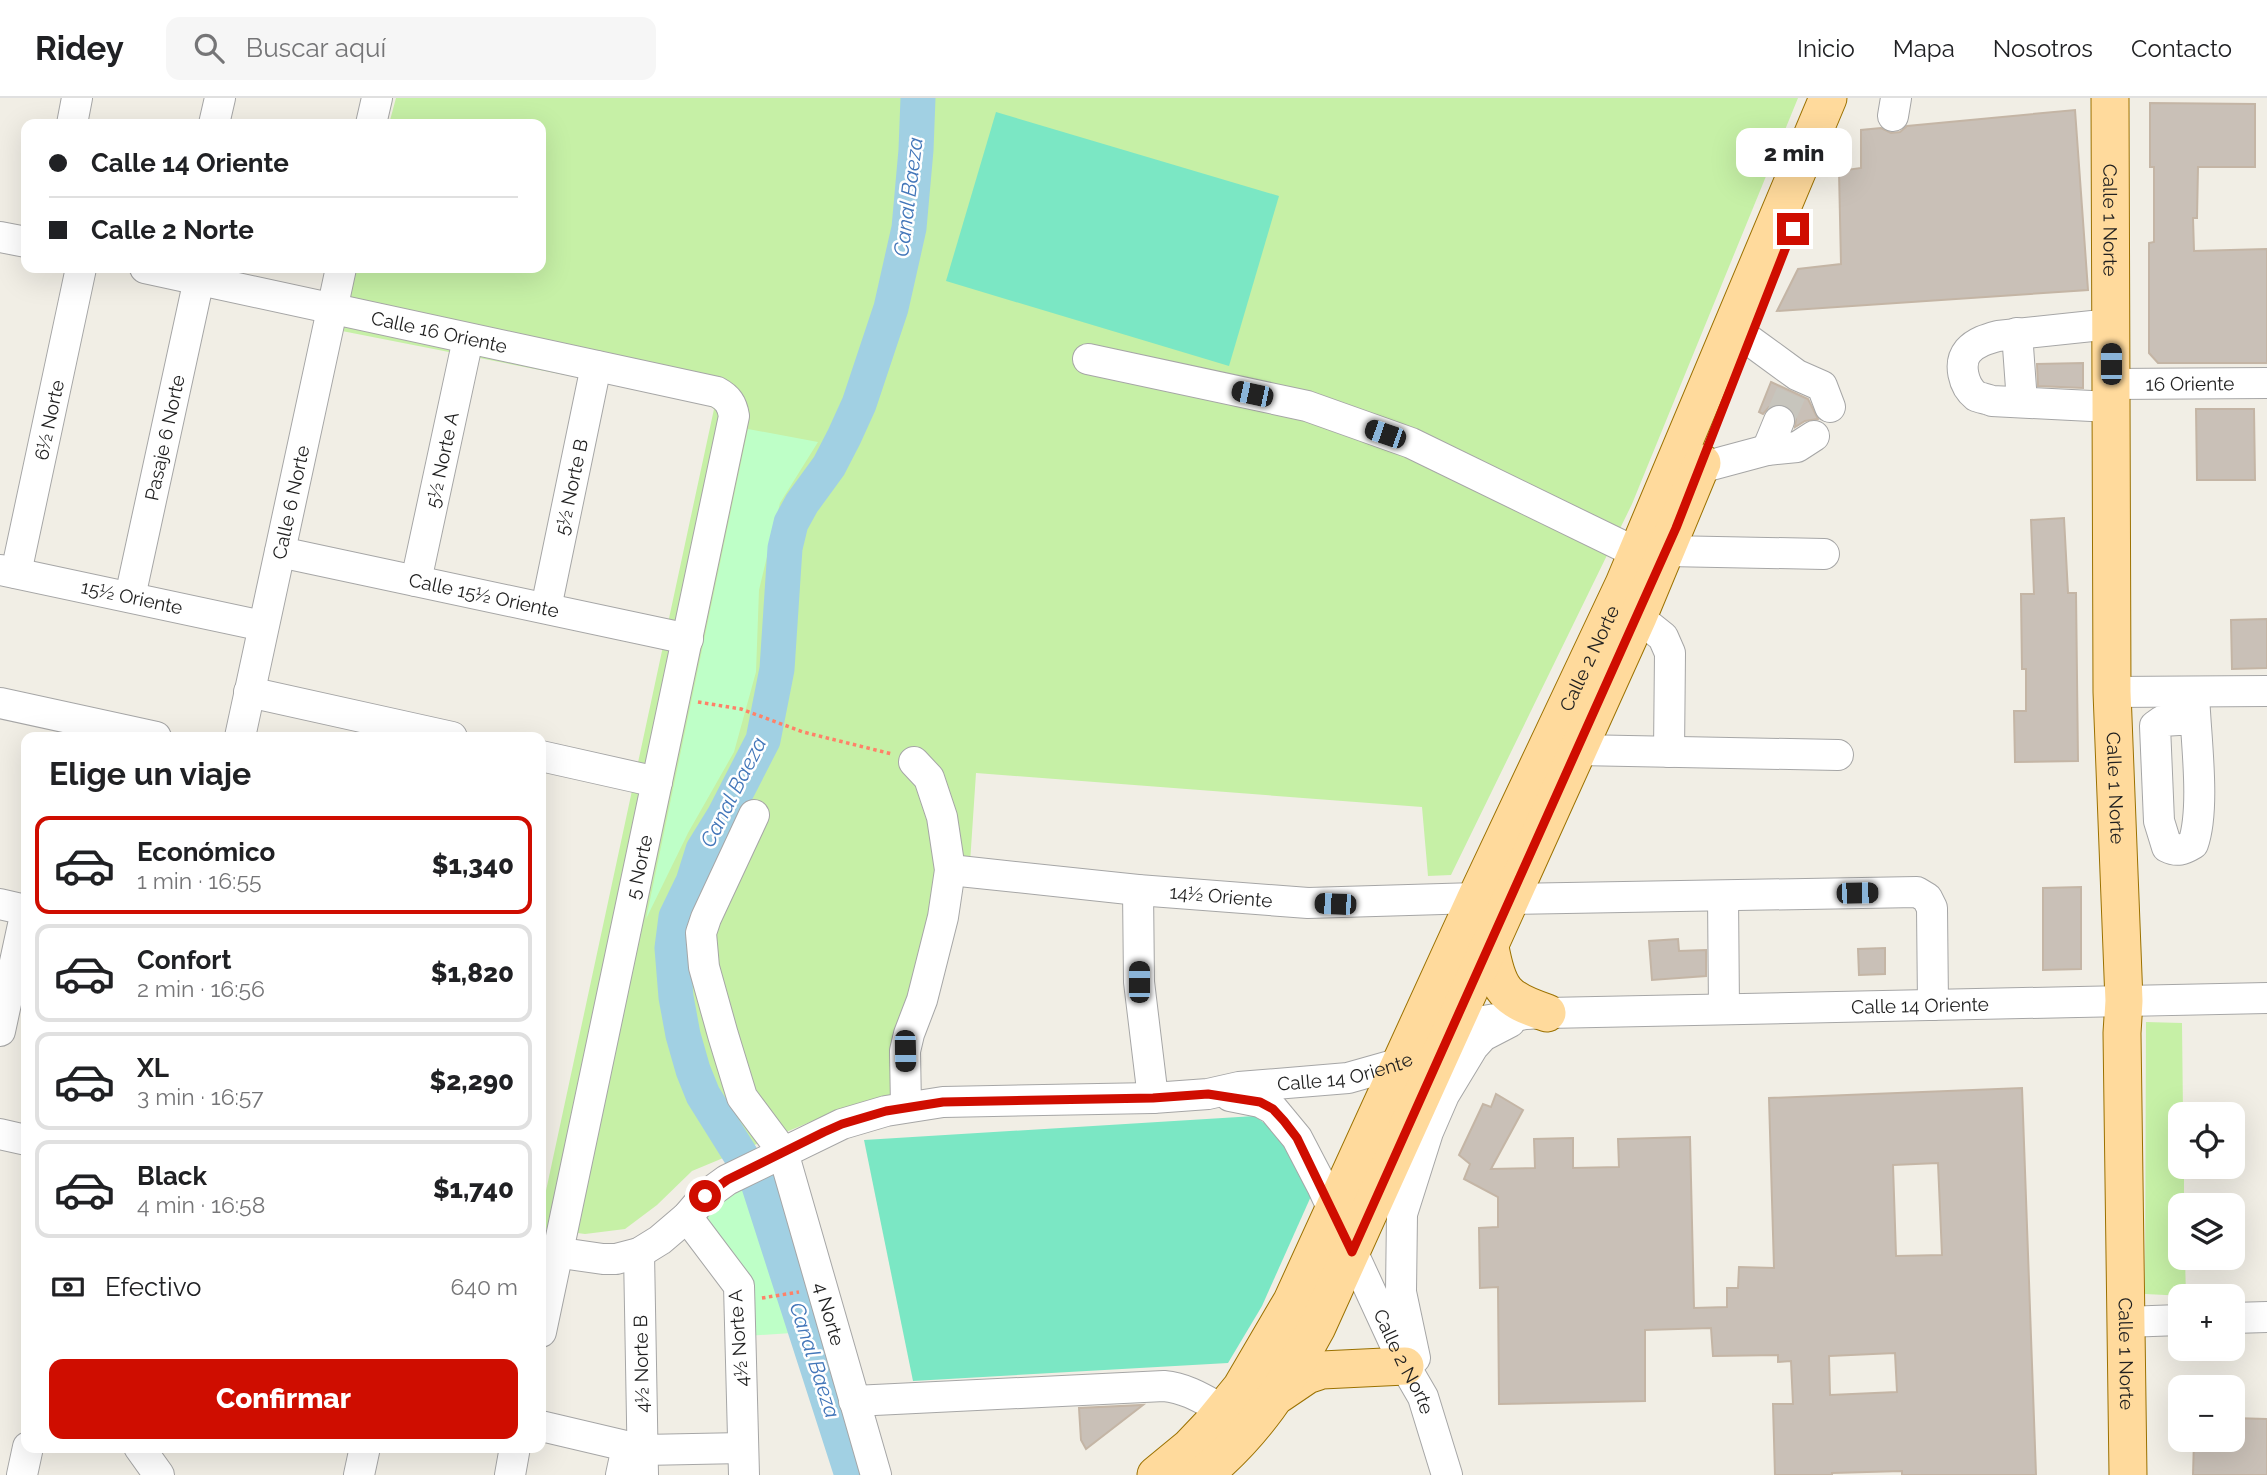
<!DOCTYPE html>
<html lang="es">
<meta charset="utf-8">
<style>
:root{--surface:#fff;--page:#f6f6f6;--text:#202124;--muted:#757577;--line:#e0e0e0;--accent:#cf0d00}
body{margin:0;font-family:Raleway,sans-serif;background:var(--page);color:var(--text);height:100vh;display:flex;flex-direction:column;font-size:26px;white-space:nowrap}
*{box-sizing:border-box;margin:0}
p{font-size:23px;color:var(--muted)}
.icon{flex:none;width:38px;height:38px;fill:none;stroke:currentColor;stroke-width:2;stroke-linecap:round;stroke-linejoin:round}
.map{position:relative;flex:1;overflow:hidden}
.drawer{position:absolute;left:21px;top:634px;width:525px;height:721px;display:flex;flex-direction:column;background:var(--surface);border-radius:14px;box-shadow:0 7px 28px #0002}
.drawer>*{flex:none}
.banner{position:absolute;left:21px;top:21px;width:525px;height:154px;border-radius:14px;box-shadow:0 7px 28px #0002;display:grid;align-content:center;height:154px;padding:0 28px;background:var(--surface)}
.buttons{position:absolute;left:2168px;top:1004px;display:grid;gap:14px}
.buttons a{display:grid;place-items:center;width:77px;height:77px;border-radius:14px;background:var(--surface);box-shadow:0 7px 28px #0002;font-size:35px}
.end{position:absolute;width:32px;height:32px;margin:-16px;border:9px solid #cf0d00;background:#fff;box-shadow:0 0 0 4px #fff}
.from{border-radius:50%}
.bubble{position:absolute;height:49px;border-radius:14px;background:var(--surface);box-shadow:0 7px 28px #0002;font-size:23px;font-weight:800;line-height:49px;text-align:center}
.car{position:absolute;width:21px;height:42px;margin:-21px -10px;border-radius:9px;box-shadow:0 0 5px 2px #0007;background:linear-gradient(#222 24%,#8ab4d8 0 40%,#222 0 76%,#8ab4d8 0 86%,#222 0)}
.banner b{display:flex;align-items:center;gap:24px;height:66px;font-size:26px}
.banner b+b{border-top:2px solid var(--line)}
.banner i{width:18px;height:18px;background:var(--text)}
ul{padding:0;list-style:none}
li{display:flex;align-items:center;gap:21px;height:98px;margin:0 14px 10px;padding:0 14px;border:4px solid var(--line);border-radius:14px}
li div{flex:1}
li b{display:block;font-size:26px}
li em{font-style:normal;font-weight:800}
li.selected{border-color:var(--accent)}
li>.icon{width:63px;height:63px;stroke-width:1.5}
h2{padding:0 28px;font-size:32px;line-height:84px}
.pay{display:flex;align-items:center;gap:18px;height:77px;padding:0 28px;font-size:26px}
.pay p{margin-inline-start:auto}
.action{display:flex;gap:14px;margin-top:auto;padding:14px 28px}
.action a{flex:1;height:80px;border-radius:14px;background:var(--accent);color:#fff;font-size:28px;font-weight:800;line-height:80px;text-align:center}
header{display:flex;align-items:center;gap:42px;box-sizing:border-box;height:98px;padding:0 35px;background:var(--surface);border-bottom:2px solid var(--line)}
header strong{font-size:33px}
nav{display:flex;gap:38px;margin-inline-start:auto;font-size:24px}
.search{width:490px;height:63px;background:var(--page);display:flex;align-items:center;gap:18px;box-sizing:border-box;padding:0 24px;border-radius:14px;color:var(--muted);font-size:26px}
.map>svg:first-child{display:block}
</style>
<header>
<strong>Ridey</strong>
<div class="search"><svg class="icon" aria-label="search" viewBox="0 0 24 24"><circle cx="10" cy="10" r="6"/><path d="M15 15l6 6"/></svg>Buscar aquí</div>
<nav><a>Inicio</a><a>Mapa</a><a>Nosotros</a><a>Contacto</a></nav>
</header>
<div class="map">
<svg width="2267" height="1377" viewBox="0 0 2267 1377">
<rect width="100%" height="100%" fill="#f1eee5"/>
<g fill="#c6f0a6">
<polygon points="396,0 1798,0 1632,406 1451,777 1428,778 1422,709 976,675 970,765 916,964 916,995 810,1024 692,1073 657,1107 625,1131 585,1136 541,1130 541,1116 714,311 703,304 342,233 356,170 541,170 541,26 389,26"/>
<polygon points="2146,924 2182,925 2183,1017 2180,1017 2180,1069 2184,1069 2184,1108 2180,1108 2180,1160 2185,1160 2186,1198 2145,1196"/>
</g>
<g fill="#beffc7">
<polygon points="748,331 818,344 780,405 759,492 756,574 734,654 688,735 646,821"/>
<polygon points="741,1080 766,1147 792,1235 746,1238 695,1121"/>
</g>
<g fill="#7be7c4">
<polygon points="996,14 1279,98 1229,268 946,183"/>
<polygon points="1255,1018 1277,1035 1312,1096 1262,1208 1228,1265 913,1283 864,1042"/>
</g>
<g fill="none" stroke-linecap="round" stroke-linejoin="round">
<polyline stroke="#a1d0e3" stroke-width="35" points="852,1377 758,1085 703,997 693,972 683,937 676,899 672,850 676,819 693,784 703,752 724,718 763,642 777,571 785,450 791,425 802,405 829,368 844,339 859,306 891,210 909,130 916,52 918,0"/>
</g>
<g fill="#c9c0b7" stroke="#c4b5a5" stroke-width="2" fill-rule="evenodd">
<polygon points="2150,5 2255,6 2255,69 2198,69 2197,120 2193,120 2194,153 2267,151 2267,265 2158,265 2149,255 2149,145 2154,144 2154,69 2150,69"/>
<polygon points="2075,12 2088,192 1777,213 1798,171 1841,166 1839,73 1861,70 1861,32 1881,30 1891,35 1900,34 1907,28"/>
<polygon points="2083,265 2083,290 2038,288 2037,266"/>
<polygon points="1771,284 1808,301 1818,321 1805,323 1795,329 1796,320 1792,312 1786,307 1776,306 1769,309 1763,316 1759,314"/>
<polygon points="2196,311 2254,311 2255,382 2197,382"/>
<polygon points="2064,420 2068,495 2076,495 2078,663 2015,664 2014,613 2026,613 2026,571 2022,571 2021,496 2034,496 2031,422"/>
<polygon points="2267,521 2267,570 2232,571 2231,522"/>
<polygon points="2081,789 2081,871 2043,872 2043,790"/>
<polygon points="1678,841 1679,853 1706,852 1706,878 1652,882 1649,843"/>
<polygon points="1885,850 1885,876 1859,877 1858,851"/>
<path d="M 2022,990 L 2036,1377 L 1902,1377 L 1902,1373 L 1832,1375 L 1832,1377 L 1775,1377 L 1773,1306 L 1793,1306 L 1791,1263 L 1778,1264 L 1778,1257 L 1713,1258 L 1711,1230 L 1645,1232 L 1645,1303 L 1499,1306 L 1498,1189 L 1480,1190 L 1479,1130 L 1498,1129 L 1498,1099 L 1464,1081 L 1470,1066 L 1459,1057 L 1483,1006 L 1491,1009 L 1496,996 L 1523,1012 L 1491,1071 L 1535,1070 L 1534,1041 L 1573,1040 L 1573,1070 L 1619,1069 L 1618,1041 L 1690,1039 L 1694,1210 L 1727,1209 L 1727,1190 L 1738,1190 L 1739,1169 L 1774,1170 L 1769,1000 ZM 1938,1065 L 1942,1157 L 1896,1158 L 1893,1067 ZM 1895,1255 L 1897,1294 L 1830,1297 L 1829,1258 Z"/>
<polygon points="1143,1307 1086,1351 1081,1342 1079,1310"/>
<polygon points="2233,1320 2267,1321 2267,1377 2193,1377 2194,1342 2233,1342"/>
</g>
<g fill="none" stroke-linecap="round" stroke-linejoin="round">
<polyline stroke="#c7c5bd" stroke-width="30" stroke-dasharray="30 15" stroke-linecap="butt" points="1779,323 1792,293"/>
<defs>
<g id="minor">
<polyline points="1893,18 1896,0"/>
<polyline points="72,26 77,0"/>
<polyline points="214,26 220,0"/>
<polyline points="371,26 377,0"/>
<polyline points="0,139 26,144"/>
<path id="s1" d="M 145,170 L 717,294 C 728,300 732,306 734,318 L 541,1234"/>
<path d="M 2111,226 L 1998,238 C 1987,241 1976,244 1968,253 C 1958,265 1963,288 1976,298 C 1980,300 1988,301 1992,303 L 2111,309"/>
<polyline points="2017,235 2022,304"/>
<polyline points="1749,242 1797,277 1822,288 1830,309"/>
<polyline points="1088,261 1307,308 1411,345 1637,455"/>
<path id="s2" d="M 2111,286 L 2267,285"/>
<polyline points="1767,352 1779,323"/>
<polyline points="1700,370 1767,352 1797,349 1814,338"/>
<polyline points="1667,453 1824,456"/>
<polyline points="280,454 688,541"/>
<polyline points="0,472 263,528"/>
<polyline points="16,475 81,170"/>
<polyline points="416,483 468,241"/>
<path id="s3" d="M 130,499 L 199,181"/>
<polyline points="546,510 596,268"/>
<polyline points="1638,519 1663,539 1670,555 1669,654"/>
<polyline points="249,594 452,639"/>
<polyline points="2112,594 2267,593"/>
<path d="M 2194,594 C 2195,635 2206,709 2193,746 C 2183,752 2177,754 2167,749 L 2159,723 L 2155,628 L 2162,623 L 2195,621"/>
<polyline points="0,605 156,639"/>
<path id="s4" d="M 240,639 L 341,170"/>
<polyline points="1578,652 1838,657"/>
<polyline points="541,658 657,684"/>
<path id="s5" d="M 754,717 L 706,820 L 701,835 L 704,869 L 723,937 L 742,999 L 783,1054 L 876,1377"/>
<polyline points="950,772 1138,792 1308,805 1476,800"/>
<polyline points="1138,792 1139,884 1153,1000"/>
<polyline points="1723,798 1724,911"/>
<polyline points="1511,801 1917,794 1927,800 1932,810 1933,907"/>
<polyline points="0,806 26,812"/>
<polyline points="0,933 26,813"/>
<path id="s6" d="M 1230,998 L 1260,1004 L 1273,1011 L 1297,1040 L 1322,1088 L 1405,1268 L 1423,1299 L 1447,1377"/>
<polyline points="906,1009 905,953 909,936 922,902 943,819 950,772 942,719 929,680 914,664"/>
<polyline points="0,1036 26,1042"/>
<polyline points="687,1119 739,1188 744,1377"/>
<path id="s7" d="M 541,1152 L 603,1161 L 616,1161 L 639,1155 L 660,1142 L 687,1119 L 705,1098 L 727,1082 L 842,1026 L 886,1013 L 943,1004 L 1153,1000 L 1208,996 L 1239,989 L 1348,980 L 1401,965 L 1451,934 L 1471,925 L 1526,916 L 1547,915 L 2267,900"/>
<polyline points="639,1155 643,1377"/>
<polyline points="2233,1220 2267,1219"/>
<polyline points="2125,1224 2180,1222"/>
<polyline points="1415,1260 1401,1194 1402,1116 1428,1034 1444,997 1473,949 1483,938 1510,924"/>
<path d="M 854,1303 L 1164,1288 C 1186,1290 1203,1301 1223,1312"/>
<polyline points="541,1328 643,1352 743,1350"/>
<polyline points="139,1349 159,1377"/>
<polyline points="22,1377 28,1349"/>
<polyline points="359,1377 365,1349"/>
<polyline points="510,1377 515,1349"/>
<polyline points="621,1377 627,1349"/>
</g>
<g id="major">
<path id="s8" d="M 2110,0 L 2112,594 L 2124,903 L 2122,935 L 2128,1377"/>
<path d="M 1490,849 C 1498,893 1505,901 1547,915"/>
<polyline points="1279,1296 1307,1277 1322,1272 1405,1268"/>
<path id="s9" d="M 1156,1377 L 1190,1349 L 1210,1328 L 1241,1290 L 1292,1203 L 1476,800 L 1624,486 L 1828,0"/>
<path d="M 1203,1377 C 1253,1337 1287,1285 1317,1229 L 1638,519 L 1702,365"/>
</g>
</defs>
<use href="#minor" stroke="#a6a6a6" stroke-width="32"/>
<use href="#major" stroke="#9b7100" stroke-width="39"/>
<g stroke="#ff8168" stroke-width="3.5" stroke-dasharray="3.5 3.5" stroke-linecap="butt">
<polyline points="698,604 741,611 803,634 892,656"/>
<polyline points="762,1200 799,1194"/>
</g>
<use href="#minor" stroke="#fff" stroke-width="30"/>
<use href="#major" stroke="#ffda9c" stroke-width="37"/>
</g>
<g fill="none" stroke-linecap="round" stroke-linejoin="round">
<polyline stroke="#cf0d00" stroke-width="9" points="705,1098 727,1082 824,1034 842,1026 886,1013 943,1004 1153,1000 1208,996 1260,1004 1273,1011 1284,1023 1297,1040 1352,1154 1676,430 1793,131"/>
</g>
<g text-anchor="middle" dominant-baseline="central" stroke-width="5" stroke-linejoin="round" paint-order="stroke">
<g font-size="19" fill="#1f1f1f" stroke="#fff">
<text stroke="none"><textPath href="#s8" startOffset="122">Calle 1 Norte</textPath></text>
<text stroke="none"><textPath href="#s1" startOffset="301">Calle 16 Oriente</textPath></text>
<text stroke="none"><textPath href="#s2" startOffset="79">16 Oriente</textPath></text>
<text transform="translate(49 322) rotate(-78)">6½ Norte</text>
<text stroke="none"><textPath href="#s3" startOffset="163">Pasaje 6 Norte</textPath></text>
<text transform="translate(442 362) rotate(-78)">5½ Norte A</text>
<text transform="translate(571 389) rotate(-78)">5½ Norte B</text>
<text stroke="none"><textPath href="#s4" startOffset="240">Calle 6 Norte</textPath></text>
<text transform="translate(484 497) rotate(12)">Calle 15½ Oriente</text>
<text transform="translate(132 499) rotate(12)">15½ Oriente</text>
<text stroke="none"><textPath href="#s9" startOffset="931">Calle 2 Norte</textPath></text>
<text stroke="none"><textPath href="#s8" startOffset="690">Calle 1 Norte</textPath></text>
<text transform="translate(639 769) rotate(-78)">5 Norte</text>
<text transform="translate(1221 798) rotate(5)">14½ Oriente</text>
<text stroke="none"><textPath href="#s7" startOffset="1438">Calle 14 Oriente</textPath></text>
<text stroke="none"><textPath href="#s7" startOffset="850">Calle 14 Oriente</textPath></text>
<text stroke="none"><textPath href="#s5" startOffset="536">4 Norte</textPath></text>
<text transform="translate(738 1240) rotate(-94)">4½ Norte A</text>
<text stroke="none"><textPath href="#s8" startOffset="1256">Calle 1 Norte</textPath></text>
<text stroke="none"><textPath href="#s6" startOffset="331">Calle 2 Norte</textPath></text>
<text transform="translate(641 1266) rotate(-91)">4½ Norte B</text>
</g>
<g font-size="21" font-style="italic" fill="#4276b9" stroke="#fff">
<text transform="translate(908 99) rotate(-83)">Canal Baeza</text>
<text transform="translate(733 694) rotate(-63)">Canal Baeza</text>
<text transform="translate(815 1262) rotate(72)">Canal Baeza</text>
</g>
</g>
</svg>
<div class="buttons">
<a><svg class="icon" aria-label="locate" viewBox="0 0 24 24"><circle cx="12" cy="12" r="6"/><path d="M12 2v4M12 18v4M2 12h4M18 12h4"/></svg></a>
<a><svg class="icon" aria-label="layers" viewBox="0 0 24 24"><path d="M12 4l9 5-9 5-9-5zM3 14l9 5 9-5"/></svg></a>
<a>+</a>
<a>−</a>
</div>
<i class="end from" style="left:705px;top:1098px"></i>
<i class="end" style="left:1793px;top:131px"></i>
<div class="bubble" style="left:1736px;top:30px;width:116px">2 min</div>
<i class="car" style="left:2111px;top:266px;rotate:0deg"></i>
<i class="car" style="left:1252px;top:296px;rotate:282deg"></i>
<i class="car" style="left:1385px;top:336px;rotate:289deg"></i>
<i class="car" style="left:1857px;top:795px;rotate:89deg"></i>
<i class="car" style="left:1335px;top:806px;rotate:272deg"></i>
<i class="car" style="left:1139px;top:884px;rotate:0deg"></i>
<i class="car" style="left:905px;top:953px;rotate:179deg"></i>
<div class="banner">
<b><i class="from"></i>Calle 14 Oriente</b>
<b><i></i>Calle 2 Norte</b>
</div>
<section class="drawer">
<h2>Elige un viaje</h2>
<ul>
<li class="selected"><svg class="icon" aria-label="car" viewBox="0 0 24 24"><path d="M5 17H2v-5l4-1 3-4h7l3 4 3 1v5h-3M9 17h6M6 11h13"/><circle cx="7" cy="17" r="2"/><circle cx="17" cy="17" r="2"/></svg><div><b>Económico</b><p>1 min · 16:55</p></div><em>$1,340</em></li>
<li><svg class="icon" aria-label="car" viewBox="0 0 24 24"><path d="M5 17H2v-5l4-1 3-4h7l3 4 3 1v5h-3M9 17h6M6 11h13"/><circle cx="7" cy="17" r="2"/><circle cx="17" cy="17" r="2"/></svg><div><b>Confort</b><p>2 min · 16:56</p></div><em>$1,820</em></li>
<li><svg class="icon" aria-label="car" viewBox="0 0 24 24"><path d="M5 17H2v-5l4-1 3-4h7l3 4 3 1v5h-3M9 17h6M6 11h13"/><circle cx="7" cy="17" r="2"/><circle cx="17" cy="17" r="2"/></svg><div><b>XL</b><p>3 min · 16:57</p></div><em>$2,290</em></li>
<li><svg class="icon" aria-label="car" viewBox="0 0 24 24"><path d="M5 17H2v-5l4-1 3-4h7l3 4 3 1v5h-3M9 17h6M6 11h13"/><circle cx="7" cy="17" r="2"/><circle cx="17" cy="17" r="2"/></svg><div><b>Black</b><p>4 min · 16:58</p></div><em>$1,740</em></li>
</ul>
<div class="pay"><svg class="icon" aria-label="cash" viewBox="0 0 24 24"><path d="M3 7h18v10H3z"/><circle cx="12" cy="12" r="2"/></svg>Efectivo<p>640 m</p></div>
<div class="action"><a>Confirmar</a></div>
</section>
</div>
